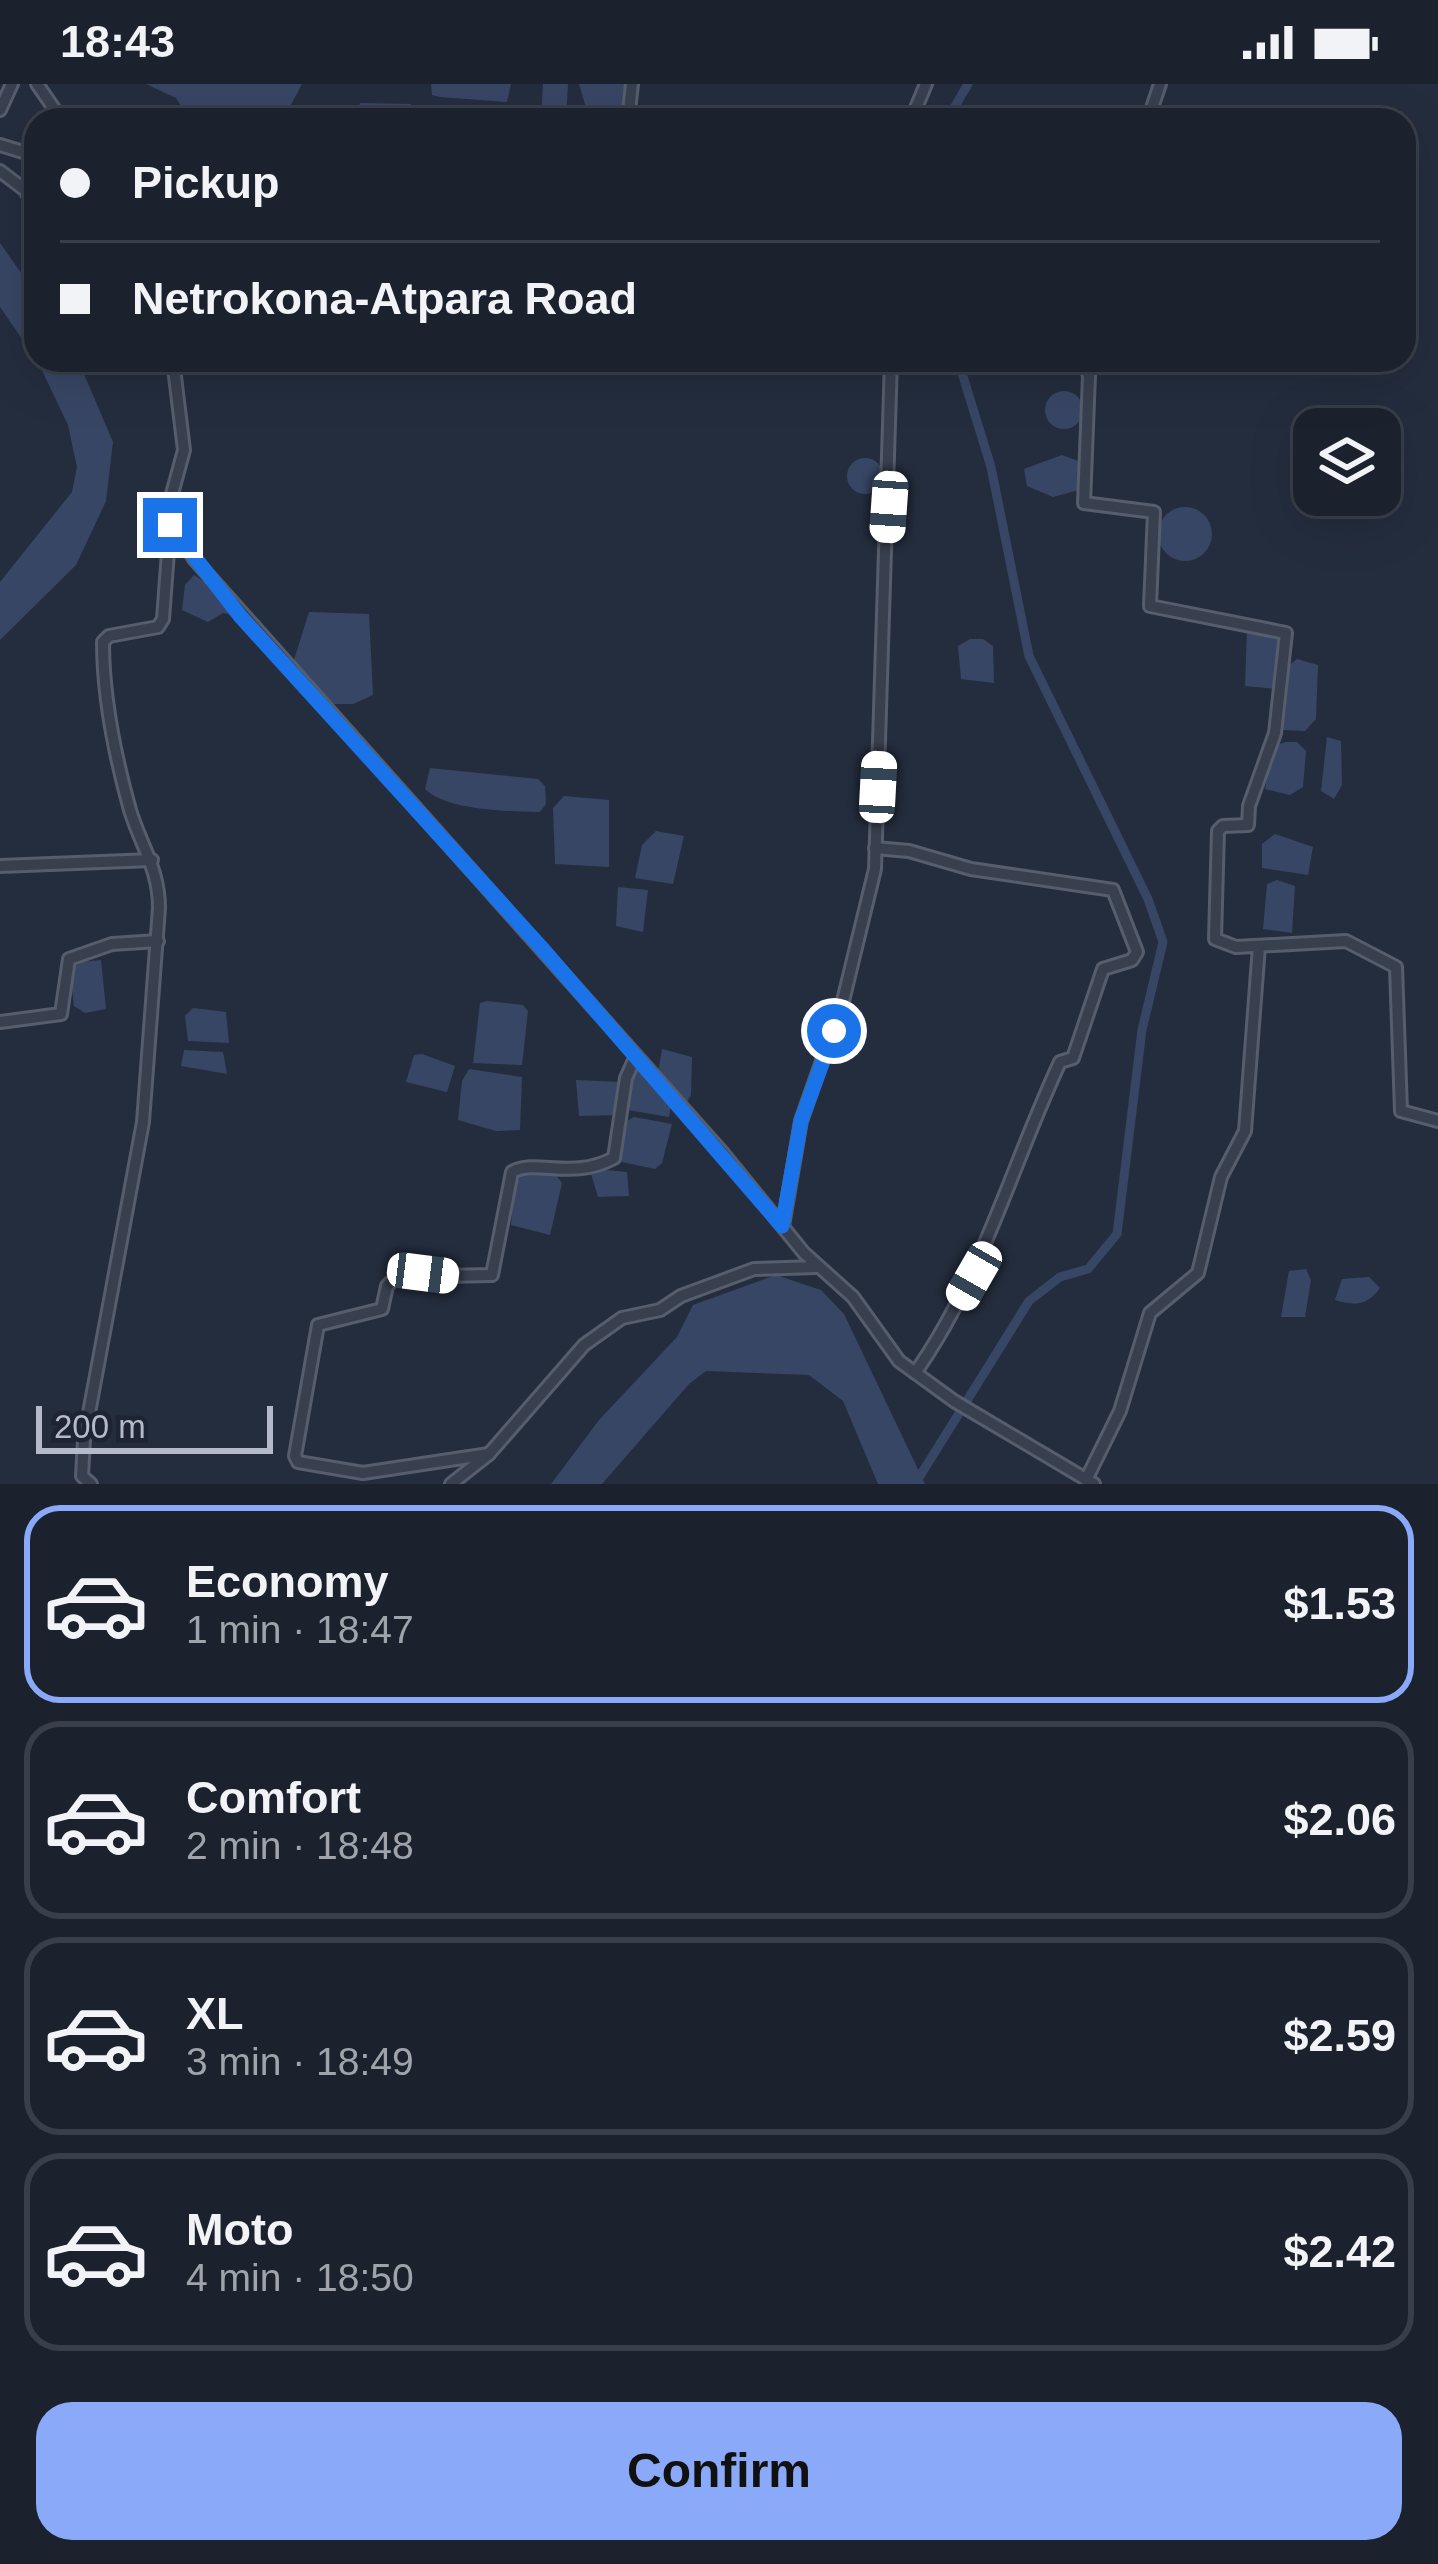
<!DOCTYPE html>
<meta charset="utf-8">
<style>
:root{--surface:#1b222e;--page:#282f3a;--text:#f1f3f6;--muted:#a0a4aa;--line:#393f4a;--accent:#8aa9f9}
body{margin:0;font-family:Arial,sans-serif;background:var(--page);color:var(--text);height:100vh;display:flex;flex-direction:column;font-size:45px;white-space:nowrap}
*{box-sizing:border-box;margin:0}
p{font-size:39px;color:var(--muted)}
.icon{flex:none;width:66px;height:66px;fill:none;stroke:currentColor;stroke-width:2;stroke-linecap:round;stroke-linejoin:round}
.map{position:relative;height:1400px;overflow:hidden}
.side{display:flex;flex-direction:column;background:var(--surface);flex:1}
.side>*{flex:none}
.guide{position:absolute;left:24px;top:24px;width:1392px;height:264px;border-radius:36px;box-shadow:0 12px 48px #0002,0 0 0 3px var(--line);display:grid;align-content:center;height:264px;padding:0 36px;background:var(--surface)}
.controls{position:absolute;left:1293px;top:324px;display:grid;gap:24px}
.controls a{display:grid;place-items:center;width:108px;height:108px;border-radius:24px;background:var(--surface);box-shadow:0 12px 48px #0002,0 0 0 3px var(--line);font-size:60px}
.scale{position:absolute;left:36px;bottom:30px;width:237px;box-sizing:border-box;padding-left:12px;border:6px solid #b4bac9;border-top:0;font-size:33px;line-height:42px;white-space:nowrap;color:#b4bac9;-webkit-text-stroke:9px #1d2433;paint-order:stroke}
.end{position:absolute;width:54px;height:54px;margin:-27px;border:15px solid #1a73e8;background:#fff;box-shadow:0 0 0 6px #fff}
.from{border-radius:50%}
.car{position:absolute;width:36px;height:72px;margin:-36px -18px;border-radius:15px;box-shadow:0 0 9px 3px #0007;background:linear-gradient(#fff 24%,#345 0 40%,#fff 0 76%,#345 0 86%,#fff 0)}
.guide b{display:flex;align-items:center;gap:42px;height:114px;font-size:45px}
.guide b+b{border-top:3px solid var(--line)}
.guide i{width:30px;height:30px;background:var(--text)}
ul{padding:21px 0 0;list-style:none}
li{display:flex;align-items:center;gap:36px;height:198px;margin:0 24px 18px;padding:0 12px;border:6px solid var(--line);border-radius:36px}
li div{flex:1}
li b{display:block;font-size:45px}
li em{font-style:normal;font-weight:700}
li.active{border-color:var(--accent)}
li>.icon{width:108px;height:108px;stroke-width:1.5}
.action{display:flex;gap:24px;margin-top:auto;padding:24px 36px}
.action a{flex:1;height:138px;border-radius:36px;background:var(--accent);color:#111;font-size:48px;font-weight:700;line-height:138px;text-align:center}
.status{display:flex;justify-content:space-between;align-items:center;height:84px;padding:0 60px;background:var(--surface);direction:ltr}
.status svg{height:33px;fill:currentColor}
.map>svg:first-child{display:block}
</style>
<div class="status"><b>18:43</b><svg viewBox="0 0 49 12"><path d="M0 12V9h3v3zM5 12V6h3v6zM10 12V3h3v9zM15 12V0h3v12zM26 1h20v11H26zM47 4h2v5h-2z"/></svg></div>
<div class="map">
<svg width="1438" height="1400" viewBox="0 0 1438 1400">
<rect width="100%" height="100%" fill="#242d3e"/>
<g fill="#384665">
<polygon points="146,0 302,0 283,36 215,36 185,28 176,14"/>
<polygon points="431,0 511,0 507,18 440,13 432,11"/>
<polygon points="543,0 568,0 566,36 541,36"/>
<polygon points="579,0 628,0 626,32 589,34"/>
<polygon points="360,19 411,20 414,36 356,36"/>
<polygon points="0,159 36,210 36,275 0,223"/>
<polygon points="37,276 78,276 113,358 106,417 76,481 0,556 0,498 72,408 77,383 68,341"/>
<circle cx="1064" cy="326" r="19"/>
<polygon points="1062,371 1081,378 1079,406 1053,413 1027,402 1024,385"/>
<circle cx="865" cy="392" r="18"/>
<circle cx="1185" cy="450" r="27"/>
<polygon points="194,491 211,502 232,531 223,529 208,538 182,526 185,501"/>
<polygon points="309,528 369,530 373,611 353,620 325,620 293,579"/>
<polygon points="1247,545 1282,546 1279,605 1245,602"/>
<polygon points="970,555 983,555 993,562 994,599 961,595 958,562"/>
<polygon points="1297,575 1318,581 1316,635 1305,647 1283,646 1282,638 1288,582"/>
<polygon points="1327,653 1341,657 1342,701 1334,715 1321,707"/>
<polygon points="1286,658 1297,658 1306,667 1303,703 1290,711 1265,705 1273,662"/>
<path d="M 430,684 L 538,695 L 545,702 L 546,720 L 540,728 C 509,727 448,727 425,705 Z"/>
<polygon points="564,712 609,716 609,783 555,780 553,724"/>
<polygon points="656,747 684,752 673,800 635,794 642,761"/>
<polygon points="1275,750 1313,763 1308,791 1262,784 1262,760"/>
<polygon points="1277,796 1295,802 1292,849 1263,845 1267,800"/>
<polygon points="618,803 648,806 643,848 616,842"/>
<polygon points="101,876 106,925 85,929 74,922 70,887 80,878"/>
<polygon points="487,917 523,921 528,927 522,981 473,979 480,919"/>
<polygon points="193,924 226,928 229,959 188,957 185,932"/>
<polygon points="662,965 692,973 691,1011 686,1019 658,989"/>
<polygon points="184,966 223,968 227,990 181,982"/>
<polygon points="422,970 455,982 447,1008 406,998 414,971"/>
<polygon points="637,981 671,1022 669,1033 628,1026 627,1001"/>
<polygon points="469,985 522,993 520,1046 496,1047 458,1036 462,997"/>
<polygon points="576,996 622,998 619,1031 579,1032"/>
<polygon points="634,1033 672,1040 662,1079 655,1085 617,1077 623,1039"/>
<polygon points="595,1085 627,1088 629,1112 598,1113 591,1090"/>
<polygon points="534,1086 556,1091 562,1099 550,1151 511,1141 515,1088"/>
<polygon points="1306,1185 1311,1196 1305,1233 1281,1233 1289,1187"/>
<polygon points="776,1191 821,1206 844,1230 925,1400 878,1400 843,1317 809,1291 706,1287 689,1300 602,1400 551,1400 599,1336 677,1253 693,1221"/>
<path d="M 1369,1193 L 1380,1204 C 1367,1222 1354,1222 1335,1216 L 1342,1195 Z"/>
</g>
<g fill="none" stroke-linecap="round" stroke-linejoin="round">
<g stroke="#384665" stroke-width="9">
<polyline points="947,36 968,0"/>
<polyline points="915,1400 1029,1217 1060,1193 1088,1185 1117,1150 1142,946 1163,858 1148,815 1029,572 991,383 958,276"/>
</g>
<defs>
<g id="minor">
<polyline points="37,0 62,36"/>
<polyline points="0,26 12,0"/>
<polyline points="628,36 632,0"/>
<polyline points="911,36 926,0"/>
<polyline points="1148,36 1160,0"/>
<polyline points="0,61 36,72"/>
<polyline points="0,87 25,106 36,125"/>
<polyline points="173,276 184,366 166,432 195,476 722,1068 804,1169 853,1213 899,1277 954,1317 1094,1400"/>
<polyline points="1084,276 1089,292 1084,419 1154,428 1150,522 1286,549 1275,649 1249,722 1248,741 1223,742 1218,747 1215,855 1236,863 1346,857 1396,883 1401,1027 1438,1037"/>
<path d="M 875,764 L 909,767 L 971,785 L 1113,806 L 1137,868 L 1132,876 L 1103,885 L 1073,974 L 1060,978 C 1011,1083 982,1194 915,1289"/>
<polyline points="0,782 152,776"/>
<polyline points="0,938 61,930 69,875 112,860 158,857"/>
<polyline points="783,1142 801,1037 843,917 875,785 891,276"/>
<path d="M 489,1370 L 363,1389 L 298,1378 L 295,1372 L 318,1241 L 382,1225 L 387,1202 L 396,1193 L 492,1191 L 512,1088 C 537,1074 571,1097 614,1074 L 626,994 L 636,972"/>
<polyline points="1086,1396 1120,1327 1150,1229 1198,1189 1221,1093 1245,1047 1259,862"/>
<path d="M 91,1400 L 82,1392 L 84,1356 L 143,1038 L 159,824 C 159,785 141,762 130,726 C 115,672 103,615 103,558 L 109,552 L 158,543 L 163,535 L 170,441"/>
<polyline points="451,1400 489,1370 584,1261 622,1234 660,1226 681,1212 754,1185 817,1183"/>
</g>
</defs>
<use href="#minor" stroke="#565d6c" stroke-width="16"/>
<use href="#minor" stroke="#383f4e" stroke-width="10"/>
</g>
<g fill="none" stroke-linecap="round" stroke-linejoin="round">
<polyline stroke="#1a73e8" stroke-width="15" points="170,441 240,532 540,862 782,1142 801,1037 834,947"/>
</g>
</svg>
<div class="controls">
<a><svg class="icon" aria-label="layers" viewBox="0 0 24 24"><path d="M12 4l9 5-9 5-9-5zM3 14l9 5 9-5"/></svg></a>
</div>
<div class="scale">200 m</div>
<i class="end from" style="left:834px;top:947px"></i>
<i class="end" style="left:170px;top:441px"></i>
<i class="car" style="left:889px;top:423px;rotate:184deg"></i>
<i class="car" style="left:878px;top:703px;rotate:3deg"></i>
<i class="car" style="left:423px;top:1189px;rotate:97deg"></i>
<i class="car" style="left:974px;top:1192px;rotate:210deg"></i>
<div class="guide">
<b><i class="from"></i>Pickup</b>
<b><i></i>Netrokona-Atpara Road</b>
</div>
</div>
<section class="side">
<ul>
<li class="active"><svg class="icon" aria-label="car" viewBox="0 0 24 24"><path d="M5 17H2v-5l4-1 3-4h7l3 4 3 1v5h-3M9 17h6M6 11h13"/><circle cx="7" cy="17" r="2"/><circle cx="17" cy="17" r="2"/></svg><div><b>Economy</b><p>1 min · 18:47</p></div><em>$1.53</em></li>
<li><svg class="icon" aria-label="car" viewBox="0 0 24 24"><path d="M5 17H2v-5l4-1 3-4h7l3 4 3 1v5h-3M9 17h6M6 11h13"/><circle cx="7" cy="17" r="2"/><circle cx="17" cy="17" r="2"/></svg><div><b>Comfort</b><p>2 min · 18:48</p></div><em>$2.06</em></li>
<li><svg class="icon" aria-label="car" viewBox="0 0 24 24"><path d="M5 17H2v-5l4-1 3-4h7l3 4 3 1v5h-3M9 17h6M6 11h13"/><circle cx="7" cy="17" r="2"/><circle cx="17" cy="17" r="2"/></svg><div><b>XL</b><p>3 min · 18:49</p></div><em>$2.59</em></li>
<li><svg class="icon" aria-label="car" viewBox="0 0 24 24"><path d="M5 17H2v-5l4-1 3-4h7l3 4 3 1v5h-3M9 17h6M6 11h13"/><circle cx="7" cy="17" r="2"/><circle cx="17" cy="17" r="2"/></svg><div><b>Moto</b><p>4 min · 18:50</p></div><em>$2.42</em></li>
</ul>
<div class="action"><a>Confirm</a></div>
</section>
